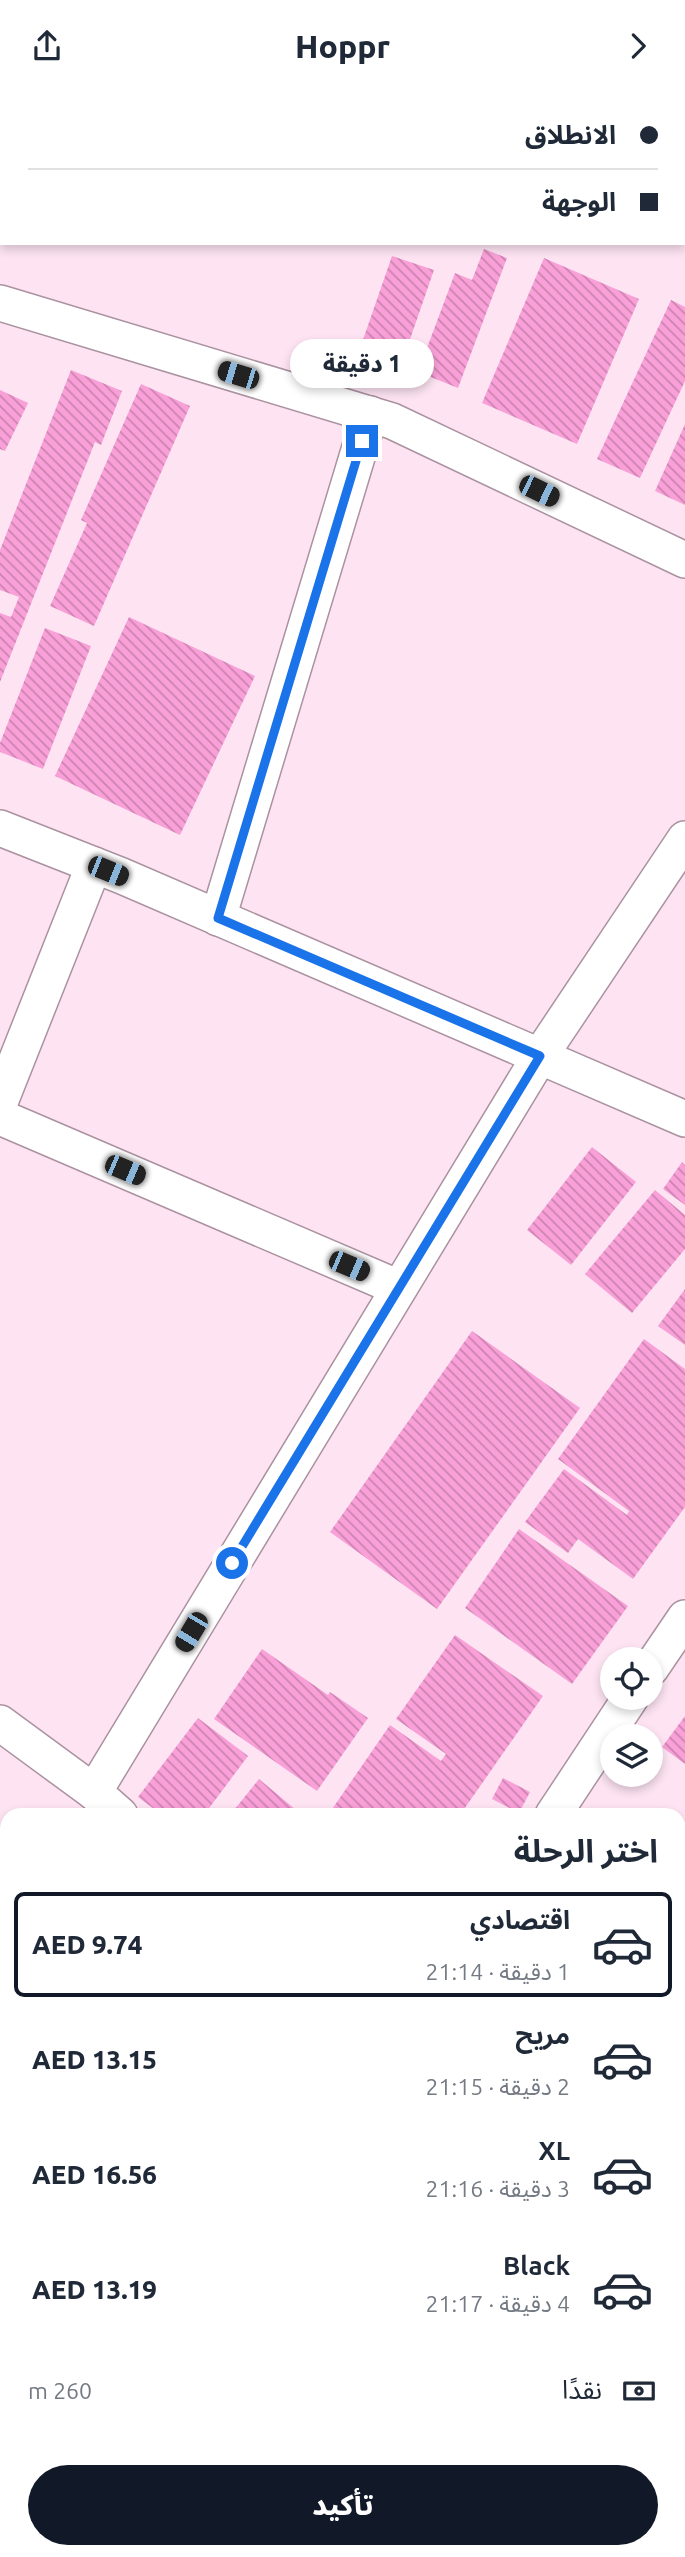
<!DOCTYPE html>
<html lang="ar">
<meta charset="utf-8">
<style>
:root{--surface:#fff;--page:#f6f6f7;--text:#1f2937;--muted:#747a83;--line:#e0e1e3;--accent:#111827}
body{margin:0;font-family:Ubuntu,"Noto Sans Arabic",sans-serif;background:var(--page);color:var(--text);direction:rtl;height:100vh;display:flex;flex-direction:column;font-size:26px;white-space:nowrap}
*{box-sizing:border-box;margin:0}
p{font-size:23px;color:var(--muted)}
.icon{flex:none;width:38px;height:38px;fill:none;stroke:currentColor;stroke-width:2;stroke-linecap:round;stroke-linejoin:round}
.map{position:relative;flex:1;overflow:hidden;direction:ltr}
.side{position:absolute;left:0px;top:1717px;width:686px;height:751px;display:flex;flex-direction:column;background:var(--surface);border-radius:21px 21px 0 0;box-shadow:0 4px 10px #0003;direction:rtl}
.side>*{flex:none}
.top-card{position:absolute;left:0px;top:0px;width:686px;height:154px;box-shadow:0 4px 10px #0003;direction:rtl;display:grid;align-content:center;height:154px;padding:0 28px;background:var(--surface)}
.tools{position:absolute;left:600px;top:1556px;display:grid;gap:14px}
.tools a{display:grid;place-items:center;width:63px;height:63px;border-radius:50%;background:var(--surface);box-shadow:0 4px 10px #0003;font-size:35px}
.end{position:absolute;width:32px;height:32px;margin:-16px;border:9px solid #1a73e8;background:#fff;box-shadow:0 0 0 4px #fff}
.from{border-radius:50%}
.bubble{position:absolute;height:49px;border-radius:24px;background:var(--surface);box-shadow:0 4px 10px #0003;font-size:23px;font-weight:800;line-height:49px;text-align:center;direction:rtl}
.car{position:absolute;width:21px;height:42px;margin:-21px -10px;border-radius:9px;box-shadow:0 0 5px 2px #0007;background:linear-gradient(#222 24%,#8ab4d8 0 40%,#222 0 76%,#8ab4d8 0 86%,#222 0)}
.top-card b{display:flex;align-items:center;gap:24px;height:66px;font-size:26px}
.top-card b+b{border-top:2px solid var(--line)}
.top-card i{width:18px;height:18px;background:var(--text)}
ul{padding:0;list-style:none}
li{display:flex;align-items:center;gap:21px;height:105px;margin:0 14px 10px;padding:0 14px;border:4px solid transparent;border-radius:10px}
li div{flex:1}
li b{display:block;font-size:26px}
li em{font-style:normal;font-weight:800}
li.on{border-color:var(--accent)}
li>.icon{width:63px;height:63px;stroke-width:1.5}
h2{padding:0 28px;font-size:32px;line-height:84px}
.pay{display:flex;align-items:center;gap:18px;height:77px;padding:0 28px;font-size:26px}
.pay p{margin-inline-start:auto}
.button{display:flex;gap:14px;margin-top:auto;padding:14px 28px}
.button a{flex:1;height:80px;border-radius:42px;background:var(--accent);color:#fff;font-size:28px;font-weight:800;line-height:80px;text-align:center}
header{display:flex;justify-content:space-between;align-items:center;height:91px;padding:0 28px;background:var(--surface);font-size:32px;font-weight:800}
.map>svg:first-child{display:block}
</style>
<header><svg class="icon" aria-label="forward" viewBox="0 0 24 24"><path d="M9 5l7 7-7 7"/></svg>Hoppr<svg class="icon" aria-label="share" viewBox="0 0 24 24"><path d="M12 15V3M7 8l5-5 5 5M5 13v7h14v-7"/></svg></header>
<div class="map">
<svg width="685" height="2466" viewBox="0 0 685 2466">
<defs>
<pattern id="building-back-hatch" width="6" height="6" patternUnits="userSpaceOnUse" patternTransform="scale(1.75)"><rect width="6" height="6" fill="#f9a0d8"/><path d="M-1 5l2 2M0 0l6 6M5-1l2 2" fill="none" stroke="#cb83b0"/></pattern>
</defs>
<rect width="100%" height="100%" fill="#fee4f3"/>
<g fill="url(#building-back-hatch)">
<polygon points="484,158 507,167 458,297 418,281 455,182 472,189"/>
<polygon points="392,165 434,179 399,280 357,266"/>
<polygon points="544,167 639,208 577,353 482,312"/>
<polygon points="671,209 685,216 685,290 640,387 597,368"/>
<polygon points="71,279 122,300 101,354 95,351 0,591 0,522 11,526 19,506 0,499 0,459"/>
<polygon points="141,293 190,315 94,535 50,515 87,432 81,429"/>
<polygon points="0,299 28,312 5,360 0,358"/>
<polygon points="685,333 685,414 655,400"/>
<polygon points="129,526 255,585 180,744 55,685"/>
<polygon points="45,537 91,555 43,678 0,661 0,652"/>
<polygon points="592,1056 636,1091 571,1174 527,1139"/>
<polygon points="682,1071 685,1074 685,1114 663,1098"/>
<polygon points="655,1099 685,1124 685,1158 632,1222 585,1183"/>
<polygon points="685,1198 685,1254 658,1235"/>
<polygon points="472,1240 580,1317 437,1518 330,1441"/>
<polygon points="644,1248 685,1278 685,1416 633,1488 578,1448 568,1462 525,1431 564,1378 627,1424 629,1420 558,1368"/>
<polygon points="519,1438 628,1515 572,1593 465,1517"/>
<polygon points="455,1544 543,1605 460,1724 328,1724 390,1634 441,1670 446,1663 396,1628"/>
<polygon points="262,1558 328,1604 330,1601 368,1627 317,1700 214,1628"/>
<polygon points="685,1625 685,1673 662,1656"/>
<polygon points="198,1627 248,1665 204,1724 162,1724 138,1706"/>
<polygon points="503,1687 530,1701 519,1722 492,1708"/>
<polygon points="259,1688 302,1724 230,1724"/>
<polygon points="679,1938 685,1942 685,1974 679,1982"/>
<polygon points="407,2460 443,2460 439,2466 415,2466"/>
<polygon points="464,2460 525,2460 521,2466 460,2466"/>
<polygon points="544,2460 612,2460 607,2466 539,2466"/>
</g>
<g fill="none" stroke-linecap="round" stroke-linejoin="round">
<defs>
<g id="minor">
<polyline points="0,212 392,330 685,469"/>
<polyline points="0,737 122,785 685,1028"/>
<polyline points="218,827 370,323"/>
<polyline points="0,1011 94,774"/>
<polyline points="0,1026 399,1197"/>
<polyline points="651,1577 685,1527"/>
<polyline points="0,1632 94,1701"/>
<polyline points="120,1724 94,1701 540,965 685,748"/>
<polyline points="553,1724 631,1606"/>
<polyline points="0,2186 7,2191"/>
<polyline points="679,2446 685,2437"/>
<polyline points="344,2460 351,2466"/>
</g>
</defs>
<use href="#minor" stroke="#aa92a0" stroke-width="38"/>
<use href="#minor" stroke="#fff" stroke-width="35"/>
</g>
<g fill="none" stroke-linecap="round" stroke-linejoin="round">
<polyline stroke="#1a73e8" stroke-width="9" points="232,1472 540,965 218,827 362,350"/>
</g>
</svg>
<div class="tools">
<a><svg class="icon" aria-label="locate" viewBox="0 0 24 24"><circle cx="12" cy="12" r="6"/><path d="M12 2v4M12 18v4M2 12h4M18 12h4"/></svg></a>
<a><svg class="icon" aria-label="layers" viewBox="0 0 24 24"><path d="M12 4l9 5-9 5-9-5zM3 14l9 5 9-5"/></svg></a>
</div>
<i class="end from" style="left:232px;top:1472px"></i>
<i class="end" style="left:362px;top:350px"></i>
<div class="bubble" style="left:290px;top:248px;width:144px">1 دقيقة</div>
<i class="car" style="left:238px;top:284px;rotate:287deg"></i>
<i class="car" style="left:539px;top:400px;rotate:116deg"></i>
<i class="car" style="left:108px;top:780px;rotate:112deg"></i>
<i class="car" style="left:125px;top:1079px;rotate:113deg"></i>
<i class="car" style="left:349px;top:1175px;rotate:113deg"></i>
<i class="car" style="left:191px;top:1541px;rotate:211deg"></i>
<div class="top-card">
<b><i class="from"></i>الانطلاق</b>
<b><i></i>الوجهة</b>
</div>
<section class="side">
<h2>اختر الرحلة</h2>
<ul>
<li class="on"><svg class="icon" aria-label="car" viewBox="0 0 24 24"><path d="M5 17H2v-5l4-1 3-4h7l3 4 3 1v5h-3M9 17h6M6 11h13"/><circle cx="7" cy="17" r="2"/><circle cx="17" cy="17" r="2"/></svg><div><b>اقتصادي</b><p>1 دقيقة · 21:14</p></div><em>AED 9.74</em></li>
<li><svg class="icon" aria-label="car" viewBox="0 0 24 24"><path d="M5 17H2v-5l4-1 3-4h7l3 4 3 1v5h-3M9 17h6M6 11h13"/><circle cx="7" cy="17" r="2"/><circle cx="17" cy="17" r="2"/></svg><div><b>مريح</b><p>2 دقيقة · 21:15</p></div><em>AED 13.15</em></li>
<li><svg class="icon" aria-label="car" viewBox="0 0 24 24"><path d="M5 17H2v-5l4-1 3-4h7l3 4 3 1v5h-3M9 17h6M6 11h13"/><circle cx="7" cy="17" r="2"/><circle cx="17" cy="17" r="2"/></svg><div><b>XL</b><p>3 دقيقة · 21:16</p></div><em>AED 16.56</em></li>
<li><svg class="icon" aria-label="car" viewBox="0 0 24 24"><path d="M5 17H2v-5l4-1 3-4h7l3 4 3 1v5h-3M9 17h6M6 11h13"/><circle cx="7" cy="17" r="2"/><circle cx="17" cy="17" r="2"/></svg><div><b>Black</b><p>4 دقيقة · 21:17</p></div><em>AED 13.19</em></li>
</ul>
<div class="pay"><svg class="icon" aria-label="cash" viewBox="0 0 24 24"><path d="M3 7h18v10H3z"/><circle cx="12" cy="12" r="2"/></svg>نقدًا<p>260 m</p></div>
<div class="button"><a>تأكيد</a></div>
</section>
</div>
